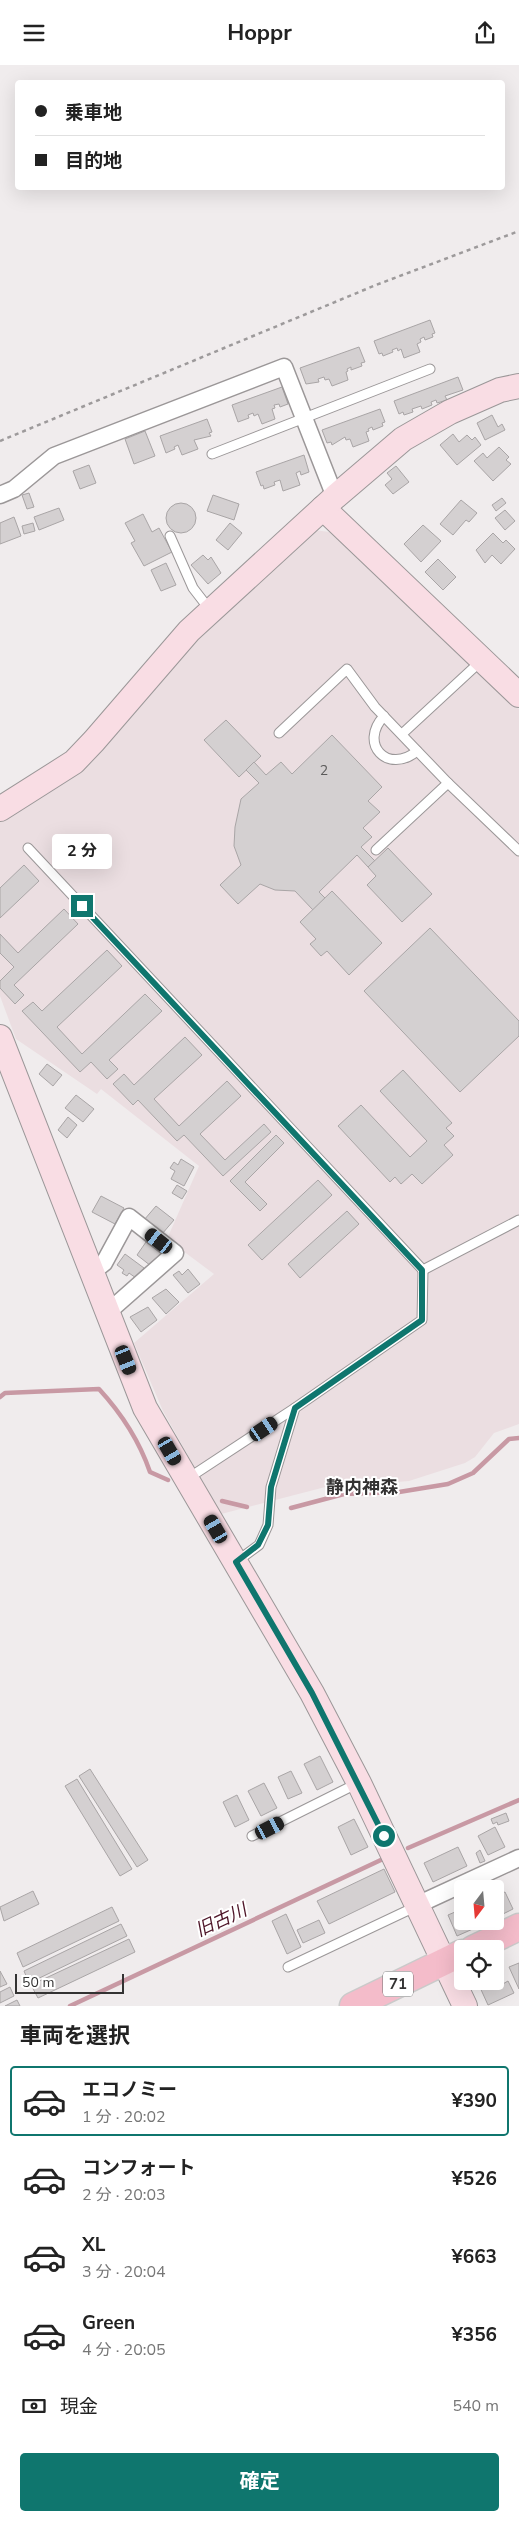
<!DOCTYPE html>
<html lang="ja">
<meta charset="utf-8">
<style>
:root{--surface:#fff;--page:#f2f2f2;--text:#222;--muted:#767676;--line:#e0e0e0;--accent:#0f766e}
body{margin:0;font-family:"Nunito Sans","Noto Sans JP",sans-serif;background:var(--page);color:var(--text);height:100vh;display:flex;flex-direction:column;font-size:19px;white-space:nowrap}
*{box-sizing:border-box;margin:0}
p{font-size:16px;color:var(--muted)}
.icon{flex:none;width:28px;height:28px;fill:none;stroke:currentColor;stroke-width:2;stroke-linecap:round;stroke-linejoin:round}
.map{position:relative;height:1941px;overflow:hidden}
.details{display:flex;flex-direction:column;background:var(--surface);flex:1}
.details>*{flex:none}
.top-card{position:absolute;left:15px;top:15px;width:490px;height:110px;border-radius:5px;box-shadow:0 5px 20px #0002;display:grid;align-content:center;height:110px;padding:0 20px;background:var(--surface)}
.needle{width:32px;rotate:196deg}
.fabs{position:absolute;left:454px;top:1815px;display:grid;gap:10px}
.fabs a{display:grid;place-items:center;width:50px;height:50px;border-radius:5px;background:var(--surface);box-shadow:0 5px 20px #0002;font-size:25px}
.scale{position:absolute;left:15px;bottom:12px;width:109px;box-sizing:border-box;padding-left:5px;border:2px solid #333232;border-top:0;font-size:14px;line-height:18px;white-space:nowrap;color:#333232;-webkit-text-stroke:4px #fff;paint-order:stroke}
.end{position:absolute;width:22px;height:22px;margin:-11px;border:6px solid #0f766e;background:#fff;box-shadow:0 0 0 2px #fff}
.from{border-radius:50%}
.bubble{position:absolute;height:35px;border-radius:5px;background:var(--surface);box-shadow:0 5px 20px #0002;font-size:16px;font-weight:700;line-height:35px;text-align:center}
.car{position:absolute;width:15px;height:30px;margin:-15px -8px;border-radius:6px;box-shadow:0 0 4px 1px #0007;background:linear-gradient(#222 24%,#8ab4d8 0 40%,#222 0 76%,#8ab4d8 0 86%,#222 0)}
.top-card b{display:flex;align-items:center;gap:18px;height:48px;font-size:19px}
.top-card b+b{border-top:1px solid var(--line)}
.top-card i{width:12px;height:12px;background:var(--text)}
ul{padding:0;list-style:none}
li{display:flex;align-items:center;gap:15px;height:70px;margin:0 10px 8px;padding:0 10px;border:2px solid transparent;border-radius:5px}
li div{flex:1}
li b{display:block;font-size:19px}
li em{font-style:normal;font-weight:700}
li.current{border-color:var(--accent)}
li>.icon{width:45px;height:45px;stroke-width:1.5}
h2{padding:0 20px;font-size:22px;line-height:60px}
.pay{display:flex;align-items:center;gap:12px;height:55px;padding:0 20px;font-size:19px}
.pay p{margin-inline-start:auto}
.button{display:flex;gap:10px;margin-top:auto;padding:10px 20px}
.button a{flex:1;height:58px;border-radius:5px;background:var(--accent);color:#fff;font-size:20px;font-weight:700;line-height:58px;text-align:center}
header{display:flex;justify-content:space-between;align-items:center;height:65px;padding:0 20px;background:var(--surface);font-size:22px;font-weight:700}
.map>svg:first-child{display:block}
</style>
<header><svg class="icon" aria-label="menu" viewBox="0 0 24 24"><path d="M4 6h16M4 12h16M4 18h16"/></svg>Hoppr<svg class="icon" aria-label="share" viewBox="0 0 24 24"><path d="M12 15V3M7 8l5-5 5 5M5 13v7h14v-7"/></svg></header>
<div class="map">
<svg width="519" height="1941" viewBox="0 0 519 1941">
<rect width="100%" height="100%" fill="#f0eced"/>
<polygon fill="#ebdee1" points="314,465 337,468 519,644 519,1359 494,1368 475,1392 465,1398 409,1416 397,1417 360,1413 221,1449 163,1346 134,1278 214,1209 167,1174 199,1101 101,1024 97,1029 16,974 0,931 0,756 70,712 157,621 172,600 195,576"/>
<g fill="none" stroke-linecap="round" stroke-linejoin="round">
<g stroke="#c899a4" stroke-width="4.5">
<path d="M 0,1332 L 5,1328 L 99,1324 C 122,1349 139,1375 150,1407 L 168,1415"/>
<polyline points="222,1436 247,1442"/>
<polyline points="291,1443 344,1429 399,1427 448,1419 473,1408 509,1374 519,1373"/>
<polyline points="408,1783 519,1735"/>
<polyline points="70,1941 383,1794"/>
</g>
</g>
<g fill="#d4d0d1" stroke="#a9a5a6">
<polygon points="430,255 435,268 432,269 433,272 425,275 424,272 420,274 421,277 417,279 420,287 404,293 401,284 398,286 397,283 392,285 393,287 383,291 382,288 379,289 374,276"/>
<polygon points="359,282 365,297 361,298 362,301 351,305 351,302 347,304 348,306 346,307 348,315 332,321 329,314 325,315 324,312 318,314 319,317 306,319 300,303"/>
<polygon points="458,312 463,325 445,331 447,335 437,338 436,335 431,337 432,340 422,344 421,341 412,344 413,347 404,350 403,347 399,349 394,336"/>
<polygon points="282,322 288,339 280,342 279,339 274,340 275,343 272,344 275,354 262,359 258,349 254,351 253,348 248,350 249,353 238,357 232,340"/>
<polygon points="380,344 385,357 382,358 383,361 373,365 372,362 368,364 369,366 366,367 369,376 353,382 350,374 346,375 345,372 332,380 331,377 327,378 322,365"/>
<polygon points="492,350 498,362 502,359 505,365 485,375 477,358"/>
<polygon points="207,354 212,367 209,368 211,371 194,375 198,384 182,390 178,380 174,382 175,384 166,388 160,371"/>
<polygon points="145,366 155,391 134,399 125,374"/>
<polygon points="453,369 459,377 467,370 472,375 475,372 481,380 457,400 440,380"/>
<polygon points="499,382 509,392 506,395 511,399 493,416 474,396 483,388 487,393"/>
<polygon points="304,390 309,407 301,410 300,406 296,408 300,420 283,426 280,415 274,417 275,420 264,424 263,420 261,421 256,407"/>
<polygon points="89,400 96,418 80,424 73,406"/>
<polygon points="396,401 409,417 393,429 385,420 392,414 387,408"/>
<polygon points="29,428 34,442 27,444 22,430"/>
<polygon points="213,430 239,439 234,455 207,446"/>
<polygon points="502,433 506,438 496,446 492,440"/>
<polygon points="461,435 477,448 469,457 466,455 453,470 440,459"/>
<circle cx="181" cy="453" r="15"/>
<polygon points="59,443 64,455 39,465 34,452"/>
<polygon points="505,445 515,456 505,465 495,453"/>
<polygon points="143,449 152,467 159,463 172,487 144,501 131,478 135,476 125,458"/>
<polygon points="14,452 21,471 0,479 0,458"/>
<polygon points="33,458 35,466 24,469 22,461"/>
<polygon points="230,458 242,468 228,485 216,475"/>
<polygon points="423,460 441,476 421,497 404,479"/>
<polygon points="493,468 503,478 506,475 515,484 501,499 492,490 485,498 476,485"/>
<polygon points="203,490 208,495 211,492 221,508 208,519 191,500"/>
<polygon points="438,494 456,512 443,525 425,507"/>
<polygon points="166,498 176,520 161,526 151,505"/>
<polygon points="226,655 261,691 239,712 204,675"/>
<polygon points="332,670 382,722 368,736 380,747 363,763 372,772 361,782 375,796 368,802 357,790 319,827 325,833 313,845 295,826 275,825 260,819 238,839 220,820 241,800 234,781 235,762 241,734 259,718 246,705 254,697 266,710 281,697 292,709"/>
<polygon points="388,783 432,829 402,857 367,820 376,811 368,802"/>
<polygon points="24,800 39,816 0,853 0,823"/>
<polygon points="332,826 382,878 349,910 327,886 321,891 310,879 316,874 300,857"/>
<polygon points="64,844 78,859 14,920 24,930 15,939 0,923 0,916 14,902 0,888 0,869 18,888"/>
<polygon points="430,863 519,956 519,971 460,1027 364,926"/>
<polygon points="107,885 122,901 57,962 82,989 145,929 162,946 109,995 118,1004 107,1014 91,997 80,1007 22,946 33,937 42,946"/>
<polygon points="185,972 202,990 154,1034 179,1061 227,1016 241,1031 200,1069 225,1095 264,1059 271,1067 223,1111 184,1070 177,1076 138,1035 133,1040 113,1019 124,1009 134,1020"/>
<polygon points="47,999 62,1010 53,1021 39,1009"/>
<polygon points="403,1005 452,1058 446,1063 454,1071 444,1080 453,1090 422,1119 412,1109 401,1119 395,1112 390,1117 338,1061 361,1040 410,1092 427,1076 380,1026"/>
<polygon points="76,1030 94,1044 83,1057 65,1043"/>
<polygon points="68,1052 77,1060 67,1073 58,1065"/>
<polygon points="276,1070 284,1078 245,1117 267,1139 260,1146 230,1116"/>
<polygon points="181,1094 194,1102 184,1121 171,1114 175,1106 170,1103 174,1097 178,1100"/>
<polygon points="318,1115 332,1130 262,1195 248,1180"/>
<polygon points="177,1120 187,1126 182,1134 172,1128"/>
<polygon points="101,1131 124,1143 115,1159 92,1147"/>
<polygon points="156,1141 174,1155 162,1169 144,1155"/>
<polygon points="347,1146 359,1159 300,1213 288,1199"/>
<polygon points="146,1177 161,1188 151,1201 137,1190"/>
<polygon points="125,1189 144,1203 136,1213 129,1208 127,1211 122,1208 124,1205 117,1200"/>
<polygon points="188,1204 200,1219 188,1228 173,1210 179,1206 182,1210"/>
<polygon points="166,1224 179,1237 166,1249 152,1233"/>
<polygon points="148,1242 157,1255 141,1267 130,1252"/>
<polygon points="320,1691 333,1717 317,1725 304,1699"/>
<polygon points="90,1704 148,1795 137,1802 79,1711"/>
<polygon points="291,1706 302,1728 288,1734 278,1712"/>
<polygon points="77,1714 132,1804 120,1811 65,1721"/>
<polygon points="264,1718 277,1743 261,1751 248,1726"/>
<polygon points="237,1730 249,1755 235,1762 223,1737"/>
<polygon points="506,1748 509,1756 498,1760 497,1757 493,1759 491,1754"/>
<polygon points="354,1754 368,1782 351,1790 338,1762"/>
<polygon points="495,1762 505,1782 488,1790 478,1771"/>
<polygon points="458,1782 467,1801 433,1817 424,1798"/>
<polygon points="480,1785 485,1796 480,1798 476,1788"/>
<polygon points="384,1804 395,1827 329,1859 317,1836"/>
<polygon points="33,1826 39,1839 4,1856 0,1842"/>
<polygon points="495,1827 497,1830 505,1827 513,1844 495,1853"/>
<polygon points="112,1842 119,1856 23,1902 17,1888"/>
<polygon points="462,1844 462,1856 472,1856 475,1863 457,1871 448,1850"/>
<polygon points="286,1849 301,1882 287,1889 272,1856"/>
<polygon points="319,1855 325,1868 303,1878 297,1865"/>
<polygon points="121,1859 127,1871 29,1918 24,1906"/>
<polygon points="129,1874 135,1887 38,1933 31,1920"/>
<polygon points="519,1898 519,1924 509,1902"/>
<polygon points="0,1906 7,1919 0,1922"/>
<polygon points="496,1909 501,1920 508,1916 514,1928 488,1940 478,1918 495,1916"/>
<polygon points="10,1922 14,1931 0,1938 0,1927"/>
<polygon points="17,1935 20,1941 5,1941"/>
</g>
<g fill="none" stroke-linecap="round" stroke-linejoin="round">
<defs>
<g id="lane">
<polyline points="212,389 430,304"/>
<polyline points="170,471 193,523 210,545"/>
<path d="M 384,651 C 358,679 388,710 417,686"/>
<polyline points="279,668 347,604 375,642 448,718"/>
<polyline points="402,669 481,596"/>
<polyline points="28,783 423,1205 519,1155"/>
<polyline points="376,785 448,718 519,786"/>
<polyline points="187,1414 295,1343"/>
<polyline points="236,1497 259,1480 268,1460 271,1422 295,1343 422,1255 423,1205"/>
<polyline points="252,1771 358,1718"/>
<polyline points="288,1902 417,1841"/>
</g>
<g id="street">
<polyline points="0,430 14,424 54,391 284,302 335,432"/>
<polyline points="91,1208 104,1198 129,1152 175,1188 107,1248"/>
<polyline points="417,1840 519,1793"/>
</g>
<g id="secondary">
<polyline points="323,443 519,630"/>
<polyline points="0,744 74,697 94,676 189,566 335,432 403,374 450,347 500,325 519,321"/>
<polyline points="0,972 145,1343 312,1628 359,1718 465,1941"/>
</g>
<g id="primary">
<polyline points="473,1884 519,1862"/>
<polyline points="353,1941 462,1888"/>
</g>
</defs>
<use href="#lane" stroke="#9b9798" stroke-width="11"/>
<use href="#street" stroke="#9b9798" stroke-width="19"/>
<use href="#secondary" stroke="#9b9798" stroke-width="26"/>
<use href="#primary" stroke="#cacaca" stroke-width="29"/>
<polyline stroke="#9d9a9b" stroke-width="2.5" stroke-dasharray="4 4" stroke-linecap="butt" points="0,376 376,220 519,166"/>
<use href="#lane" stroke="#fff" stroke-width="9"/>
<use href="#street" stroke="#fff" stroke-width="16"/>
<use href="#secondary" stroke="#f9dde4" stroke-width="24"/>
<use href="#primary" stroke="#f4bcca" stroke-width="26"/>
</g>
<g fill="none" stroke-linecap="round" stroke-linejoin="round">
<polyline stroke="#0f766e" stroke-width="6" points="82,841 422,1205 422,1255 295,1343 271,1422 268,1460 258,1480 236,1497 312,1628 384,1771"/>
</g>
<g text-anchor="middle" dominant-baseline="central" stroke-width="4" stroke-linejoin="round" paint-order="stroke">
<g font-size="14" fill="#5b5a5a">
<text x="324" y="705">2</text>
</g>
<rect fill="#fff" stroke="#707070" stroke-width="1" x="383" y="1906.5" width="30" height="25" rx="4"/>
<g font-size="15" font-weight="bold" fill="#333232">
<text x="398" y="1919">71</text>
</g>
<g font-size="18" font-weight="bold" fill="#333232" stroke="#fff">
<text x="362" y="1422">静内神森</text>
</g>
<g font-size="18" font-style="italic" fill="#4e1528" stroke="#fff">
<text transform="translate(221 1855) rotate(-25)">旧古川</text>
</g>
</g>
</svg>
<div class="fabs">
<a><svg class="needle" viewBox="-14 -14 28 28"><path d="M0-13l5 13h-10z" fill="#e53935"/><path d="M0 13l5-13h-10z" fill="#767676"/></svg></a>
<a><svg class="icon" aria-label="locate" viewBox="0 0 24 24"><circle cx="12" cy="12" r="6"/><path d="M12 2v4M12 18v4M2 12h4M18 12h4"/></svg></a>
</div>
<div class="scale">50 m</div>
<i class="end from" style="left:384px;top:1771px"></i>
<i class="end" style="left:82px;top:841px"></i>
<div class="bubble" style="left:52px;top:769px;width:60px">2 分</div>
<i class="car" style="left:159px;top:1176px;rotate:308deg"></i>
<i class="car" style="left:126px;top:1295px;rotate:158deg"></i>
<i class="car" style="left:264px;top:1364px;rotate:56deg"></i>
<i class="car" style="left:170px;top:1386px;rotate:150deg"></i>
<i class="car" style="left:216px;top:1464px;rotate:330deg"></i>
<i class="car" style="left:270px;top:1763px;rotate:63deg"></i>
<div class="top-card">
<b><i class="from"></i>乗車地</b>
<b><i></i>目的地</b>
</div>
</div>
<section class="details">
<h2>車両を選択</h2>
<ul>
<li class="current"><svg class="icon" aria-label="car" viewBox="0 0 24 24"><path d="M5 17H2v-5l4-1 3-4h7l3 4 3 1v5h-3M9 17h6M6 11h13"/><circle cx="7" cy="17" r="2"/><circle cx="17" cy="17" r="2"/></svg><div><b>エコノミー</b><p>1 分 · 20:02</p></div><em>¥390</em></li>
<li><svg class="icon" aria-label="car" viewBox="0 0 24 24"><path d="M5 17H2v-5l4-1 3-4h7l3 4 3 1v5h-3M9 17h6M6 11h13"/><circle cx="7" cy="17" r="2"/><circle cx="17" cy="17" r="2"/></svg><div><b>コンフォート</b><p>2 分 · 20:03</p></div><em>¥526</em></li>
<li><svg class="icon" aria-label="car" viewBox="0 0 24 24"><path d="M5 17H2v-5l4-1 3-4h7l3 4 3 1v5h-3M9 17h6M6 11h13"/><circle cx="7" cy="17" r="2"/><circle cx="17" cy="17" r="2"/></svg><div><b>XL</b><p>3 分 · 20:04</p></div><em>¥663</em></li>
<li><svg class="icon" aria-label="car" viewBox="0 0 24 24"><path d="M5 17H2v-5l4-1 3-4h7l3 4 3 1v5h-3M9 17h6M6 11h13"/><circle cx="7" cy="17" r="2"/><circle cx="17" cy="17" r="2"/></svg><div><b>Green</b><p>4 分 · 20:05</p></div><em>¥356</em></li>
</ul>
<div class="pay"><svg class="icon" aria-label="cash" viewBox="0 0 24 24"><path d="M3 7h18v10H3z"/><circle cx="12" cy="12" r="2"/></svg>現金<p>540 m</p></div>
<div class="button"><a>確定</a></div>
</section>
